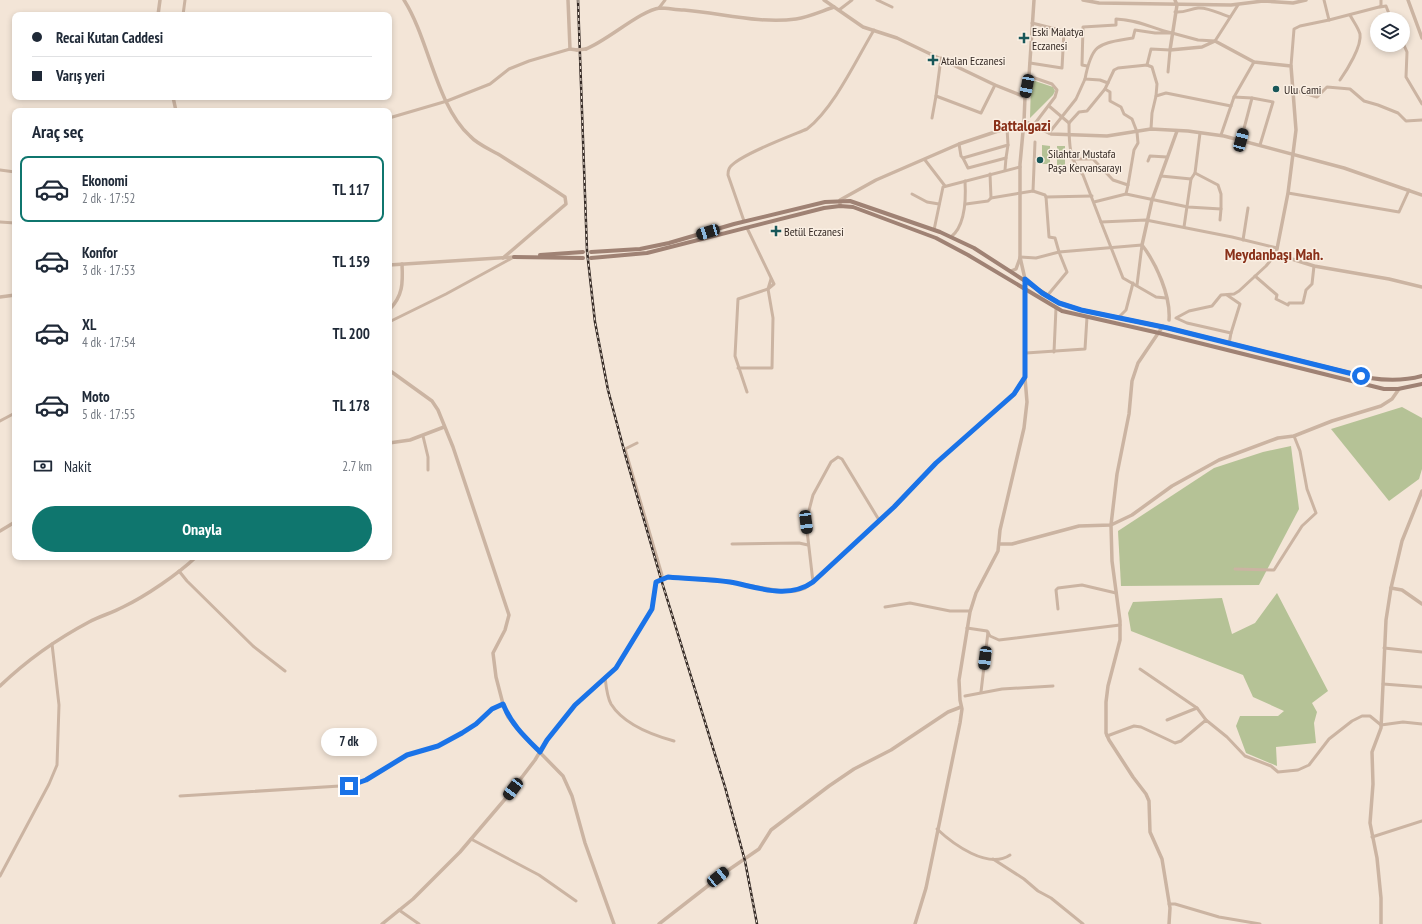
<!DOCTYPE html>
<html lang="tr">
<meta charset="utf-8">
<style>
:root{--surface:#fff;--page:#f6f6f7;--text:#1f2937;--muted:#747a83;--line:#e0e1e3;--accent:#0f766e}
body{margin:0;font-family:"PT Sans Narrow",sans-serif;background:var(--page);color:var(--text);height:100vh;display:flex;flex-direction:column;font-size:15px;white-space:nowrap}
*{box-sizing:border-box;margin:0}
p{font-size:13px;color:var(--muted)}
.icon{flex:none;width:22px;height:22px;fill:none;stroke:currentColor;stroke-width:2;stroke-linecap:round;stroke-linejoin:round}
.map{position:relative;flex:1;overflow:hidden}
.panel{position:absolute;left:12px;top:108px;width:380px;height:452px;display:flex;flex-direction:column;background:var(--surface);border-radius:8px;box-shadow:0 2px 6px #0003}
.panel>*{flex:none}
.banner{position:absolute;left:12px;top:12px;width:380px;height:88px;border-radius:8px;box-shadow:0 2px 6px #0003;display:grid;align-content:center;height:88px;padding:0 20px;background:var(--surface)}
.buttons{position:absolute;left:1370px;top:12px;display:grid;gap:8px}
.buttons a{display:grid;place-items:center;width:40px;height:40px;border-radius:50%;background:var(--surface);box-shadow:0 2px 6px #0003;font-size:20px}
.end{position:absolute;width:18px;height:18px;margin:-9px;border:5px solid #1a73e8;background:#fff;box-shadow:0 0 0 2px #fff}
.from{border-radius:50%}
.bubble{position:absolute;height:28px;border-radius:14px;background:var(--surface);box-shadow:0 2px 6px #0003;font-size:13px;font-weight:700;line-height:28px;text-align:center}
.car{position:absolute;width:12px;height:24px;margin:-12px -6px;border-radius:5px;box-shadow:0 0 3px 1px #0007;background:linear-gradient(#222 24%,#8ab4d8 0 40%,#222 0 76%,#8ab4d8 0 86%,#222 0)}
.banner b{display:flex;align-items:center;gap:14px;height:38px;font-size:15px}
.banner b+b{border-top:1px solid var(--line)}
.banner i{width:10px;height:10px;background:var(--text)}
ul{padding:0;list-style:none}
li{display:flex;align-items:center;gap:12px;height:66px;margin:0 8px 6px;padding:0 12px;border:2px solid transparent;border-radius:8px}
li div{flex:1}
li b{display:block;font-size:15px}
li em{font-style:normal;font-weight:700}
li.on{border-color:var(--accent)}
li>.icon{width:36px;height:36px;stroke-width:1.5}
h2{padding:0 20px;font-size:18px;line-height:48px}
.pay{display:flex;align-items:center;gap:10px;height:44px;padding:0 20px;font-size:15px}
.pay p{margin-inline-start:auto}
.action{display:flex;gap:8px;margin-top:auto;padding:8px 20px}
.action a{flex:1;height:46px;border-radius:24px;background:var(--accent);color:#fff;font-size:16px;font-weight:700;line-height:46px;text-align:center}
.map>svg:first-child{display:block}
</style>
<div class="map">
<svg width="1422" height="924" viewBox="0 0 1422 924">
<rect width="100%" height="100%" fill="#f3e5d7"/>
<g fill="#b5c296">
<polygon points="1035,81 1053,87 1055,91 1053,95 1030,118 1031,83"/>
<polygon points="1042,145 1050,146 1050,164 1042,164"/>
<rect x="1057" y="146" width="8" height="19"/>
<polygon points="1402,407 1422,418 1422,469 1419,479 1389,501 1331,429"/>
<polygon points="1291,446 1299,509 1259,585 1121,586 1118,531 1214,468 1263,452"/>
<polygon points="1277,593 1328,691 1312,703 1317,712 1314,723 1316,743 1276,747 1277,766 1246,753 1236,726 1240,716 1278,716 1284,711 1253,697 1243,675 1131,631 1128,613 1133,602 1222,598 1232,634 1255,623"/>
</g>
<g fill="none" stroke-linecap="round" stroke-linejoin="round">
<g stroke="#cbb4a2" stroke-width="3">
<polyline points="877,0 892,7"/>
<polyline points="1324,0 1329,20 1379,7 1381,6 1381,0"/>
<polyline points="1380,7 1386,6 1391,19"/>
<polyline points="659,8 665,0"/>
<polyline points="839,10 852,0"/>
<path d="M 1175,12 C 1185,13 1189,9 1198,8 C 1208,7 1220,14 1230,17"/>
<polyline points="183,15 185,0"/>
<polyline points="1064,31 1082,32"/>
<polyline points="1172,33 1198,40 1215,41 1238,5"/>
<polyline points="1403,43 1407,52 1406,77 1422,104"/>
<polyline points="941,58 936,96 981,113 995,85"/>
<polyline points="1030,63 1062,68 1064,31 1032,23"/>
<polyline points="1147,65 1151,49 1170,50 1168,72"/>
<path d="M 1087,66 L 1082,65 L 1083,27 L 1116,25 L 1116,19 C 1139,20 1151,28 1172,33 L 1155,33 L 1135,30 L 1133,38 C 1099,44 1092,42 1085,79 L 1100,80 L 1108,83"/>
<polyline points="1291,66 1294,29 1300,26 1329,20"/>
<polyline points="1029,76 1052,84 1057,90 1055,97 1033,126"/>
<path d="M 1340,80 C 1347,70 1362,46 1360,34 C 1358,27 1353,21 1350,15"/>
<polyline points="1294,90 1317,97 1327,87 1350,89 1364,101 1378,105 1398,113 1406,121 1422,120"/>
<polyline points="1234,97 1252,98 1241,140"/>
<polyline points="1252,98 1273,102 1260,145"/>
<path d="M 1049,106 L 1069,123 C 1069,143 1069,160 1083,175 L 1101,222 L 1146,220 L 1232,237 L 1277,248"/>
<polyline points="389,118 447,101 490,84 509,69 529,61 570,49"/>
<polyline points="932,118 936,96"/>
<polyline points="1069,123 1079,112 1087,111 1105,89 1114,70 1118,68 1147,65 1152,67 1157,84 1156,96"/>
<polyline points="1151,129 1152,113 1156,96 1166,93 1231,106"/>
<polyline points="1049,133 1076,99 1085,79"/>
<polyline points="1221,135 1234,97 1254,62"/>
<polyline points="959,144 961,156 963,158"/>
<polyline points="1006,158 1008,145"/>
<polyline points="1072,159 1093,159 1113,180 1128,185 1134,150 1138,143 1137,132 1132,119 1124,114 1121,107 1110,101 1110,92 1105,89"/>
<polyline points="925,160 945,186"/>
<polyline points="1148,161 1150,156 1167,157"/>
<polyline points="0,170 15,172"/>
<polyline points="1005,170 1006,158 968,168 963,158 1008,145 1007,128"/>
<polyline points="990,174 991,198 1033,191 1045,195 1046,197"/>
<polyline points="1161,176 1191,179 1195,173 1200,133"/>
<polyline points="1128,185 1126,194 1188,207 1221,209 1221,194 1218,185 1195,173"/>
<polyline points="1033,191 1035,142"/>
<polyline points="1288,193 1399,212 1409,190"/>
<polyline points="912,194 927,202 939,204"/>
<polyline points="1094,202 1126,194"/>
<polyline points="966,204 988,201 991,198"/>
<polyline points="1220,220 1221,209"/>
<path d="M 744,221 L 728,175 C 728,173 728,171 729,169 C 733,157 793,135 807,129 C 834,108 856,60 874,30"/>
<polyline points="0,222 15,223"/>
<polyline points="1101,222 1123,278 1156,297 1166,298"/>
<polyline points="1184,227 1191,179"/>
<polyline points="934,230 943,187 1020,167"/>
<path d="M 951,237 C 966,225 966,198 965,181"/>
<polyline points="1243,240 1248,208"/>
<polyline points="1020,257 1036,258 1059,252 1055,238 1049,237 1046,197 1092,196"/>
<polyline points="1255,276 1277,295 1276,299 1288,305 1289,303 1303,303 1306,290 1312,284 1314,266"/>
<polyline points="1227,295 1240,304 1231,333"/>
<polyline points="1047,296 1067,272 1059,252 1142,245 1137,285"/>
<polyline points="1119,317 1126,310 1133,283"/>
<polyline points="389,322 446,294 512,258"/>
<polyline points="1229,344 1231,333 1187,323 1176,318 1189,311 1212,306 1221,295 1234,294 1239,291 1266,266 1276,254"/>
<polyline points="1054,352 1056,308"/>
<polyline points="1026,353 1085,349 1087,317"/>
<polyline points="738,368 772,368 773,318 768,289 771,279"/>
<polyline points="747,392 735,356 738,299 768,289 774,284 747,228"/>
<polyline points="0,421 15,413"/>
<polyline points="423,436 428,457 428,470"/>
<polyline points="637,443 625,449 662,575 661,579"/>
<polyline points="732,544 799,543 808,545"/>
<polyline points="1235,569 1274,570 1302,526 1316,513 1307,489 1300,451 1294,436"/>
<polyline points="179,571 187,581 253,646 285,671"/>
<polyline points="813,582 806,522 813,495 831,462 838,457 842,459 879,520"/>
<polyline points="885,607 910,603 950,611 970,611"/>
<polyline points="1058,609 1056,590 1058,588 1082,585 1116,593"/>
<polyline points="967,628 987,631 990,636 999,640 1120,625"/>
<polyline points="1384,648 1422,652"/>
<polyline points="1140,669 1197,708 1206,720"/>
<path d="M 605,677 C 606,686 607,697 611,704 C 624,725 652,735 674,741"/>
<polyline points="1383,684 1422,687"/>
<polyline points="981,692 988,632"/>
<polyline points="965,696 1002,689 1053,686"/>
<polyline points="1167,720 1197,708"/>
<polyline points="1107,736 1134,726 1141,727 1175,743 1181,741 1206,720 1227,737 1245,756 1271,766 1278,772 1298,770 1309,765 1329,739 1352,721 1362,716 1370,716 1381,725 1403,722 1422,724"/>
<polyline points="180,796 356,785 407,755 438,746 462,733 476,724 492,709 503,704"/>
<path d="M 937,829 C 953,844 988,870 1010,855"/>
<polyline points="1372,837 1422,821"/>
<polyline points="471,839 539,875 576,901"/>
<polyline points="993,859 1024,879 1038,891 1051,898 1083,924"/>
<polyline points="0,876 49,784 57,765 59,705 52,644"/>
<polyline points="1169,904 1175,904 1219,917 1260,924"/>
<polyline points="399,910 419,924"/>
</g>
<g stroke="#cbb4a2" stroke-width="3.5">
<path d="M 404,0 C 429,39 436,105 470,136 C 477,144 489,149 498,154 C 520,168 543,182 565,197 L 566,204 L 503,258"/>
<polyline points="568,0 570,49 577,50"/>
<polyline points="824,0 863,27 897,38 995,85 1025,97"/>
<polyline points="1083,0 1099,3 1231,5 1263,1 1293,3 1306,0"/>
<polyline points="1175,0 1177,5 1170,50 1202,47 1215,41 1254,62 1291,66 1296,130 1288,193 1276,254 1314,266 1389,279 1422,287"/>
<polyline points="1408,0 1422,38"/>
<polyline points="158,15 160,0"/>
<path d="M 586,49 C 607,41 641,10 660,8 C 668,8 676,10 684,10 C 721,13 759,24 796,19 C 809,17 822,11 834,7"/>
<polyline points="173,97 176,111"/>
<polyline points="840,206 840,200 876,180 959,144 1007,128 1020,127 1024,121 1051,134 1107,136 1151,129 1188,131 1224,136 1344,168 1422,195"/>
<polyline points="389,265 514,257"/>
<polyline points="1011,271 1016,269 1020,258"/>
<polyline points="0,297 15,295"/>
<path d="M 389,310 C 403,296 403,283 402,264"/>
<path d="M 1169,320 C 1171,296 1156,263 1142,245 L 1152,200 L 1177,131"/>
<polyline points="1163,326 1138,363 1132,381 1129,414 1117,474 1111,525 1112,561 1120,621 1120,640 1108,686 1106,702 1106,733 1109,740 1133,777 1146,794 1149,801 1150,832 1162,859 1170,908 1169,924"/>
<polyline points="389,370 432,401 438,410 453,447 509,615 505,630 493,653 496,677 503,704 508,717 519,731 563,776 572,796 585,843 614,924"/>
<polyline points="389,443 410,440 444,427"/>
<polyline points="0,531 15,522"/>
<polyline points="1000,544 1012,544 1079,526 1111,525 1132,515 1172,486 1219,460 1278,438 1294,436 1332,421 1381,406 1392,399 1399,389"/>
<polyline points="1391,588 1402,590 1422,604"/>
<path d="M 0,686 C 26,661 57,639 89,622 C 100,616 112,613 123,607 C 146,596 178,574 196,557"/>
<polyline points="382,924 413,899 460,852 506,798 535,760 547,740 575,705 616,668 652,609 656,582 661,579 668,577 729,582 780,591 795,591 805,588 820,576 894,507 936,463 1014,395 1025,377 1025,279 1020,257 1020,164 1024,121 1025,97 1029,76 1034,0"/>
<polyline points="659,924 727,871 759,849 771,830 829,786 854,769 891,750 948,712 961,707"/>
<polyline points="915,924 926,888 960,723 962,709 960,700 959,680 970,612 976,593 998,551 1000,530 1024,428 1027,402 1025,378"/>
<polyline points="1381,924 1381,898 1377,858 1370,823 1373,784 1372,752 1381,728 1386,620 1391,588 1402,541 1422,491"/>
</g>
<g stroke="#9f8274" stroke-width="4">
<path d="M 591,252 L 640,249 L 669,243 L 734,224 L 825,202 L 850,201 L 940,232 L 974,248 L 1059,303 L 1081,310 L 1168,328 L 1370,378 C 1389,381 1404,381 1422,376"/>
<polyline points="540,255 583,252"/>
<polyline points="514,257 583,258"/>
<polyline points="591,258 647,253 824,208 840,206 853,207 936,238 968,255 1062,311 1159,333 1384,389 1398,389 1422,384"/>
</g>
<defs>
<polyline id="rail" points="578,0 587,251 595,322 608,390 625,454 661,579 725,787 745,861 757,924"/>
</defs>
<use href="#rail" stroke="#352a25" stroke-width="2.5"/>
<use href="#rail" stroke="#faefe3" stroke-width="1" stroke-dasharray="3" stroke-linecap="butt"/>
<polyline stroke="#cbb4a2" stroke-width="3.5" points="577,50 586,49"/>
</g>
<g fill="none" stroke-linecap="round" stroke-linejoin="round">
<path stroke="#1a73e8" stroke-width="5" d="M 349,786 L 366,780 L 407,755 L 438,746 L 462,733 L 476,724 L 492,709 L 503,704 C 511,724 525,737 540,752 L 547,740 L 575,705 L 616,668 L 652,609 L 656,582 L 668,577 C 689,579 710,579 730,582 C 757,587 788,600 813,582 L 894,507 L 936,463 L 1014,394 L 1025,377 L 1025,279 L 1042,293 L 1059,303 L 1081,310 L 1168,328 L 1361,376"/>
</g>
<g fill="#185759" stroke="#faefe3" stroke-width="1.5">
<path d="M1022 32h4v4h4v4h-4v4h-4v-4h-4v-4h4z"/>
<path d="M931 54h4v4h4v4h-4v4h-4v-4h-4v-4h4z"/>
<circle cx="1276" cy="89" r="4"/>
<circle cx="1040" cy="160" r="4"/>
<path d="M774 225h4v4h4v4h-4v4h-4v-4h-4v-4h4z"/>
</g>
<g text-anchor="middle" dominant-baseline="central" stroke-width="3" stroke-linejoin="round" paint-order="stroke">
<g font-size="12" fill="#352a25" stroke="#faefe3" text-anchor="start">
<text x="1032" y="31">Eski Malatya<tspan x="1032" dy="14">Eczanesi</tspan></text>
<text x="941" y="60">Atalan Eczanesi</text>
<text x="1284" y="89">Ulu Cami</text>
<text x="1048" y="153">Silahtar Mustafa<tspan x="1048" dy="14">Paşa Kervansarayı</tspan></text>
<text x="784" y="231">Betül Eczanesi</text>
</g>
<g font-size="16" font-weight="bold" fill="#893019" stroke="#faefe3">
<text x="1022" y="125">Battalgazi</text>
<text x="1274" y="254">Meydanbaşı Mah.</text>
</g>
</g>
</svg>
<div class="buttons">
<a><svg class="icon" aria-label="layers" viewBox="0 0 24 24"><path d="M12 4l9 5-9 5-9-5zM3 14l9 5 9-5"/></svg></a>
</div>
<i class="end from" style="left:1361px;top:376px"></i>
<i class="end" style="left:349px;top:786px"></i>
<div class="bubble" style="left:321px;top:728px;width:56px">7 dk</div>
<i class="car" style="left:1027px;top:86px;rotate:191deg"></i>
<i class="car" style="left:1241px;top:140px;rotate:15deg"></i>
<i class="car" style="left:708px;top:232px;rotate:253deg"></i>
<i class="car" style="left:806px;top:522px;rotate:173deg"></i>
<i class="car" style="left:985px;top:658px;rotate:187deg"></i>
<i class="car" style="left:513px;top:789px;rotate:217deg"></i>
<i class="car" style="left:718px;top:877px;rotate:51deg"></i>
<div class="banner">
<b><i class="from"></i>Recai Kutan Caddesi</b>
<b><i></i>Varış yeri</b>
</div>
<section class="panel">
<h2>Araç seç</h2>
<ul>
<li class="on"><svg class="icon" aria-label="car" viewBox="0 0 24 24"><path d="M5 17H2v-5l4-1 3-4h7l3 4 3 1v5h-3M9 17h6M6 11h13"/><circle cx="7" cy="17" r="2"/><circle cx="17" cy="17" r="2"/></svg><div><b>Ekonomi</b><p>2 dk · 17:52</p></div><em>TL 117</em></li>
<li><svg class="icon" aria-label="car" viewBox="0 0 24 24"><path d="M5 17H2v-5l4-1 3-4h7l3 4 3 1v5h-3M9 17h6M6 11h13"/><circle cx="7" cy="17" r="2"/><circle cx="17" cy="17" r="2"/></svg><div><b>Konfor</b><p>3 dk · 17:53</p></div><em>TL 159</em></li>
<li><svg class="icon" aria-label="car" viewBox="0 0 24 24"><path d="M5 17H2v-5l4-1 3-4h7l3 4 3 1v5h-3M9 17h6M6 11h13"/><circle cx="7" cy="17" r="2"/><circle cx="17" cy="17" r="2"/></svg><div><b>XL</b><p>4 dk · 17:54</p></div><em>TL 200</em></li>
<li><svg class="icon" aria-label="car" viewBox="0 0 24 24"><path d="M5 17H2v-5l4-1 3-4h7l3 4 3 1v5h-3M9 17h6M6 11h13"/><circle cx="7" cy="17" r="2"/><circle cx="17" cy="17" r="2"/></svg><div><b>Moto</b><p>5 dk · 17:55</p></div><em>TL 178</em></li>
</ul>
<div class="pay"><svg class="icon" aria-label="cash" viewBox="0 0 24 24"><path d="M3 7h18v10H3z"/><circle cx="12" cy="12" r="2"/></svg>Nakit<p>2.7 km</p></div>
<div class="action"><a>Onayla</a></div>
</section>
</div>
